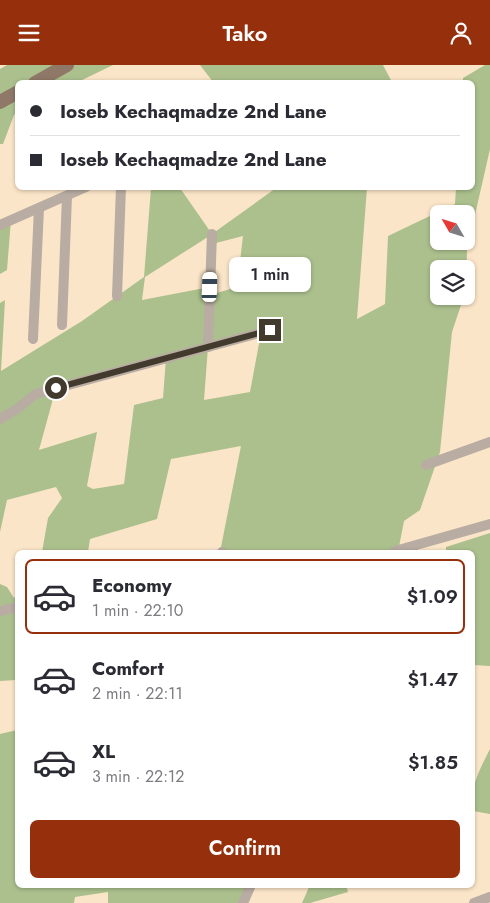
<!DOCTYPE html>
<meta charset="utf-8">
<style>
:root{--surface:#fff;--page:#f2f2f3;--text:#2b2b33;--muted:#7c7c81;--line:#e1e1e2;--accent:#962f0c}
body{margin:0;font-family:Jost,sans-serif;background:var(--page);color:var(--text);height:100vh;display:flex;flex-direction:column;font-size:19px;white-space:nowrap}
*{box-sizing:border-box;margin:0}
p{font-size:16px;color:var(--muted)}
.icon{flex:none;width:28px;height:28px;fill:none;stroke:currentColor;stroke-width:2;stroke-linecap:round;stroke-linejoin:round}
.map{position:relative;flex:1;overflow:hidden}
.drawer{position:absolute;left:15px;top:485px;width:460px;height:338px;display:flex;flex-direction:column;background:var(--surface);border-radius:8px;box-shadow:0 1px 4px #0004}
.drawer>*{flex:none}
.guide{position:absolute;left:15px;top:15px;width:460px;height:110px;border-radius:8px;box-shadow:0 1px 4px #0004;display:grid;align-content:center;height:110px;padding:0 15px;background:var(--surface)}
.needle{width:32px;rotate:309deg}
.fabs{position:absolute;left:430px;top:140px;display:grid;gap:10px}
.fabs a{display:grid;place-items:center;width:45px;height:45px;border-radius:8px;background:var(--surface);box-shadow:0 1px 4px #0004;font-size:25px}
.end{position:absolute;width:22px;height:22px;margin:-11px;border:6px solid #433a2e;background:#fff;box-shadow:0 0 0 2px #fff}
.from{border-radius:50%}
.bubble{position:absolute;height:35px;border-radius:8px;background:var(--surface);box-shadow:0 1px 4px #0004;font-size:16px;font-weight:600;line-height:35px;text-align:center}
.car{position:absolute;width:15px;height:30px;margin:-15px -8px;border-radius:6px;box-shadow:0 0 4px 1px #0007;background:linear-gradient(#fff 24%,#345 0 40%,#fff 0 76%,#345 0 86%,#fff 0)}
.guide b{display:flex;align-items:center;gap:18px;height:48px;font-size:19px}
.guide b+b{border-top:1px solid var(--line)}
.guide i{width:12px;height:12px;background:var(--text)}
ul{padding:9px 0 0;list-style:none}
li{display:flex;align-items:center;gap:15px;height:75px;margin:0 10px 8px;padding:0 5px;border:2px solid transparent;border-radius:8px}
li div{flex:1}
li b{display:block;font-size:19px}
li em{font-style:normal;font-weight:600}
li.selected{border-color:var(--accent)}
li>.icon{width:45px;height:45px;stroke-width:1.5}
.button{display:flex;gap:10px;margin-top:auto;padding:10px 15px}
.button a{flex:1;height:58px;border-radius:8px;background:var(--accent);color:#fff;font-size:20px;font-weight:600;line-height:58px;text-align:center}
header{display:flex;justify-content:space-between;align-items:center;height:65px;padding:0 15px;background:var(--accent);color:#fff;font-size:22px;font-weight:600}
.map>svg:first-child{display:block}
</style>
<header><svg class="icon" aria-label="menu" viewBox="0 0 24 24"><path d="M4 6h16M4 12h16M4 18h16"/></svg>Tako<svg class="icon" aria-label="person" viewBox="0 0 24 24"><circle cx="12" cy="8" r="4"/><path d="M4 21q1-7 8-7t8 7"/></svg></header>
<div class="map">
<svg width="490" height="838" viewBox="0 0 490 838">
<rect width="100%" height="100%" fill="#fbe5c8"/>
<g fill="#abc08d" fill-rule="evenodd">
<polygon points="7,0 60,0 26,17 18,18 17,22 0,32 0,4"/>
<polygon points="67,0 113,0 78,17 35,18"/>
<polygon points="200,0 383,0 392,17 213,17"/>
<path d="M 485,0 L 490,0 L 490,84 L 467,185 L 466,226 L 466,204 L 439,204 L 439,231 L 464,231 L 452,267 L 440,387 L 420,445 L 404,456 L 398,487 L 220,487 L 241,381 L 171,394 L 157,454 L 90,474 L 88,487 L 42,487 L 48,453 L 62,433 L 56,422 L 7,435 L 0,467 L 0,238 L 5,235 L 1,306 L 82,256 L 144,212 L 151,123 L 180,123 L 212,169 L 276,123 L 367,123 L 357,254 L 385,239 L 388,171 L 455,139 L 456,123 L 472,122 L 472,18 L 463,17 L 463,13 ZM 439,149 L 466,149 L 466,176 L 439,176 ZM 211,170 L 212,179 L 243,171 L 237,222 L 210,230 L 210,222 L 142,235 L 145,212 ZM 261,268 L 250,327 L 204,335 L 208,282 ZM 166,293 L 163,333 L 134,340 L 124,419 L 93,424 L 87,421 L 97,367 L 39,385 L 56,323 Z"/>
<polygon points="17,27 17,48 14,50 3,79 0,79 0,37"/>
<polygon points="11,155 7,205 0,209 0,160"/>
<polygon points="490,468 490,601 473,600 472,488 446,487 446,482"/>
<polygon points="0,519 7,522 14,533 17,529 17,615 0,616"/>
<polygon points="17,665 18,820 250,820 242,838 108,838 108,827 75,832 74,838 0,838 0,669"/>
<path d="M 490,684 L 490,749 L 473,746 C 469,723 480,704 490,684 Z"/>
<polygon points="310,820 346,820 348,827 310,838 302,838"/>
</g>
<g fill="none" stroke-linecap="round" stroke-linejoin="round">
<g stroke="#b9aca2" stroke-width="10">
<polyline points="0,160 86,122"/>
<polyline points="117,231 121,122"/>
<polyline points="62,260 67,131"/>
<polyline points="33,274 39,143"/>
<polyline points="208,282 212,169"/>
<polyline points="0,354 17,344 34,330 39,328 270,265"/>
<polyline points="426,400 490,377"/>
<polyline points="395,486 490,459"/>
<polyline points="222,488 222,487"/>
<polyline points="0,546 18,542"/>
<polyline points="243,838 251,820"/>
<polyline points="474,838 490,832"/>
</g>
<g stroke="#8f7867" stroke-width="14">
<polyline points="35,18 67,0"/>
<polyline points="0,37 18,27"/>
</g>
</g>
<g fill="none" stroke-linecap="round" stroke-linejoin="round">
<polyline stroke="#433a2e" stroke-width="6" points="56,323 270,265"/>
</g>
</svg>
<div class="fabs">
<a><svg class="needle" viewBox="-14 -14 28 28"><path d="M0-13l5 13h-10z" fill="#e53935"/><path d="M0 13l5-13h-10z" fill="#7c7c81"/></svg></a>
<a><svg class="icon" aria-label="layers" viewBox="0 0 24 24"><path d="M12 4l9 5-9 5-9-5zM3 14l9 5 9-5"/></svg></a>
</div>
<i class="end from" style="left:56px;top:323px"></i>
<i class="end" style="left:270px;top:265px"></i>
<div class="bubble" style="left:229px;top:192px;width:82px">1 min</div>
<i class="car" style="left:210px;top:222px;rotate:2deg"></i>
<div class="guide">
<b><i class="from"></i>Ioseb Kechaqmadze 2nd Lane</b>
<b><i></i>Ioseb Kechaqmadze 2nd Lane</b>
</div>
<section class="drawer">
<ul>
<li class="selected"><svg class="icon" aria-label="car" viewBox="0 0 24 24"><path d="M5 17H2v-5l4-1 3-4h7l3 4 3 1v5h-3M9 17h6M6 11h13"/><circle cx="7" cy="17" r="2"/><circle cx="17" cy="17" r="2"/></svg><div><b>Economy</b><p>1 min · 22:10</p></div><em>$1.09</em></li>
<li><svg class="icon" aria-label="car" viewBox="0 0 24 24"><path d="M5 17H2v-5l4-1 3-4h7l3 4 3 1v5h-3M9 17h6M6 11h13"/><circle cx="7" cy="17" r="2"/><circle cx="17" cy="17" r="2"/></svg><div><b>Comfort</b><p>2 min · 22:11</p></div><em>$1.47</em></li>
<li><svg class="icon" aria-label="car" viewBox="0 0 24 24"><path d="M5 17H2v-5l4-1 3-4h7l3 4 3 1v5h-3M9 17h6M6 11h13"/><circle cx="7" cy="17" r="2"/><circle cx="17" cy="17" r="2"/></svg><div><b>XL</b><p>3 min · 22:12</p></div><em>$1.85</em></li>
</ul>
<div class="button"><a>Confirm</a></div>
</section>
</div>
